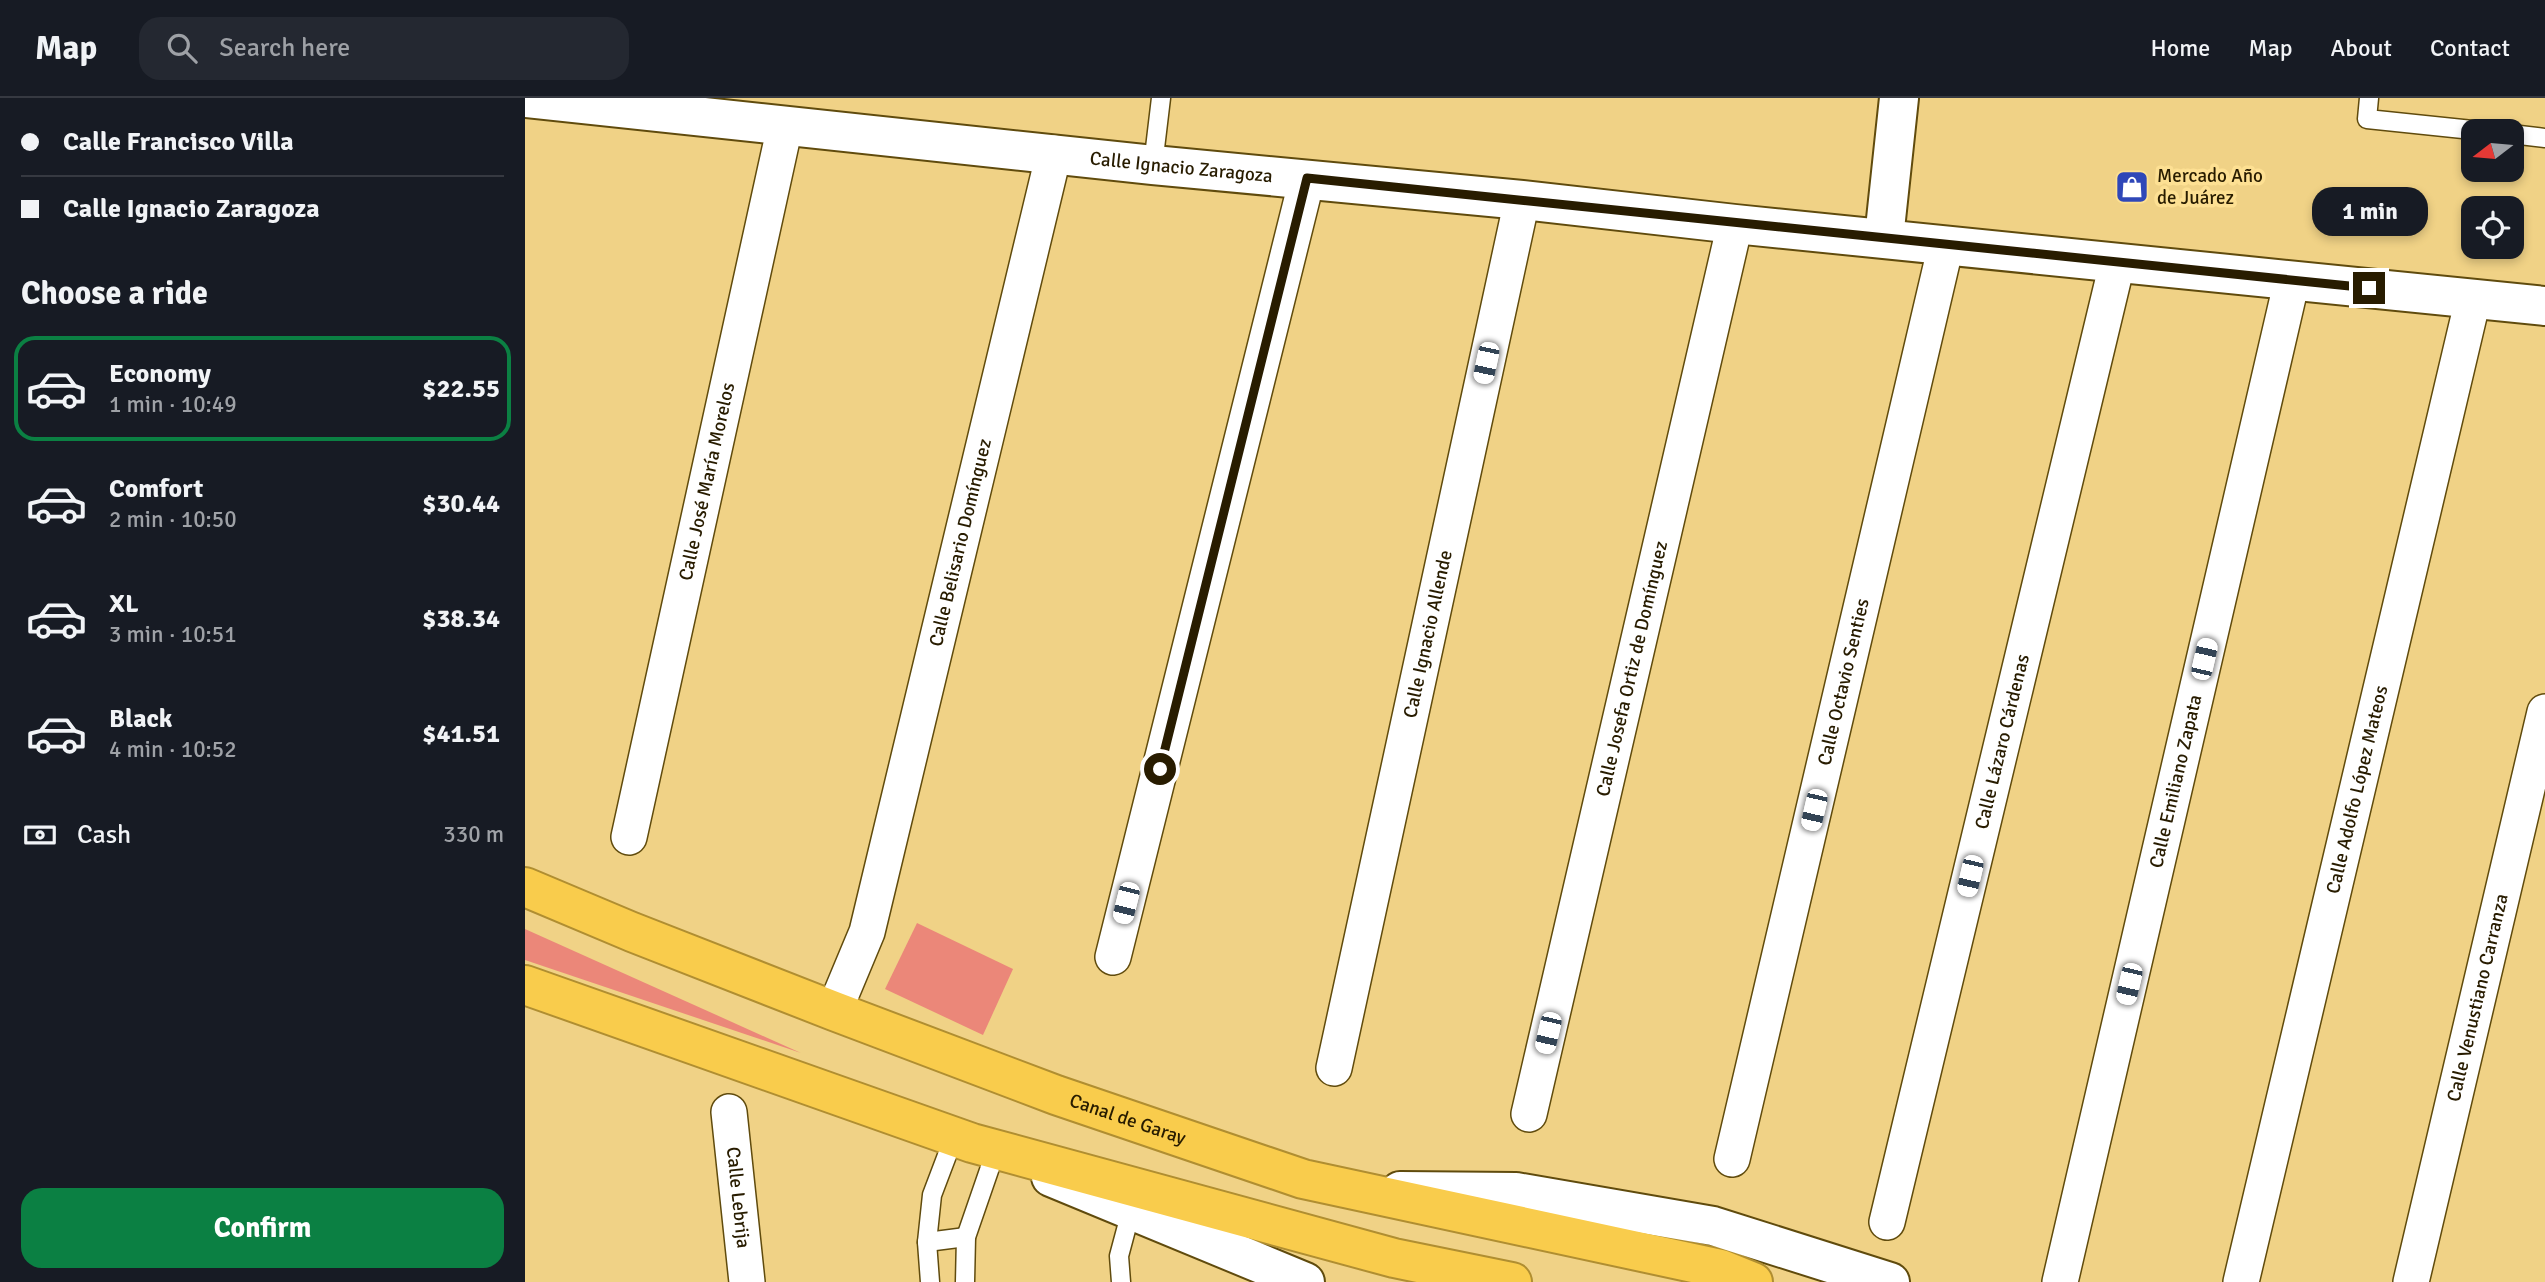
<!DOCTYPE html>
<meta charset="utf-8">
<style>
:root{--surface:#171b24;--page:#242831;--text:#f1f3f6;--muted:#9ea1a6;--line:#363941;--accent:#0b8043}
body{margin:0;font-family:Signika,sans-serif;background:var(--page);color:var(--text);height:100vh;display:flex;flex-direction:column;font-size:26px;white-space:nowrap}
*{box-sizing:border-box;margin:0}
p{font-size:23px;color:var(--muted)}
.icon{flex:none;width:38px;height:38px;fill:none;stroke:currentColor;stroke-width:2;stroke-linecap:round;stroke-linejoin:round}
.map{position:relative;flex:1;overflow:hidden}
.sheet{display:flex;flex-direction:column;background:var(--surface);width:525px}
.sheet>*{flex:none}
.guide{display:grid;align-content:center;height:154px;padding:0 21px;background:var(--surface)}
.needle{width:46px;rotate:254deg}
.buttons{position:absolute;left:1936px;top:21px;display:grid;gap:14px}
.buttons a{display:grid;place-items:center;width:63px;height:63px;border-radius:14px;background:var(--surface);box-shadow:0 4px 10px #0003;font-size:35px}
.end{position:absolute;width:32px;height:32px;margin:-16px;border:9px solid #281c00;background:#fff;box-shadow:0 0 0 4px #fff}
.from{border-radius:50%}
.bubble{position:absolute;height:49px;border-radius:21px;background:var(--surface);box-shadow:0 4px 10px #0003;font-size:23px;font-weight:700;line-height:49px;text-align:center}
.car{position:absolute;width:21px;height:42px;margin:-21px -10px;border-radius:9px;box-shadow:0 0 5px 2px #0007;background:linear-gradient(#fff 24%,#345 0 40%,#fff 0 76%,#345 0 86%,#fff 0)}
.guide b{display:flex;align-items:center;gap:24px;height:66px;font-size:26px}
.guide b+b{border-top:2px solid var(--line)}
.guide i{width:18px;height:18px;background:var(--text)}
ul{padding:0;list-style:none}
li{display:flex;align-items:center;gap:21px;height:105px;margin:0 14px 10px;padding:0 7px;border:4px solid transparent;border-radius:21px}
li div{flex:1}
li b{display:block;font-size:26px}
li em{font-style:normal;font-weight:700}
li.selected{border-color:var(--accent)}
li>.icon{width:63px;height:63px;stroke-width:1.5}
h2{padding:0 21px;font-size:32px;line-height:84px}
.pay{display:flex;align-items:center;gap:18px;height:77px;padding:0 21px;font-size:26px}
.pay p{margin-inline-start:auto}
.button{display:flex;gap:14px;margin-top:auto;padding:14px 21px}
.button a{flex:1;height:80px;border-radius:21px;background:var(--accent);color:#fff;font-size:28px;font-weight:700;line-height:80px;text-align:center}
header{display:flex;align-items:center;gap:42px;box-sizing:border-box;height:98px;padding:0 35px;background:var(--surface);border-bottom:2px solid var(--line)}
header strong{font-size:33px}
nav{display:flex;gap:38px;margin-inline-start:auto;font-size:24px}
.search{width:490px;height:63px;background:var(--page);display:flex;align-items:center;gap:18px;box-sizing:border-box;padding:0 24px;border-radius:21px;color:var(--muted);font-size:26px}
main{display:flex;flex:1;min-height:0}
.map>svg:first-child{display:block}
</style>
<header>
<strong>Map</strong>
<div class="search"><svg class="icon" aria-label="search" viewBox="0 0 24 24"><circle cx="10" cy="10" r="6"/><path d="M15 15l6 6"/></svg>Search here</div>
<nav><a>Home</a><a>Map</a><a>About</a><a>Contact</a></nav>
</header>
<main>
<section class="sheet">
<div class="guide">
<b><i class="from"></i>Calle Francisco Villa</b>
<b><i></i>Calle Ignacio Zaragoza</b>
</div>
<h2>Choose a ride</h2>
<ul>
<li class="selected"><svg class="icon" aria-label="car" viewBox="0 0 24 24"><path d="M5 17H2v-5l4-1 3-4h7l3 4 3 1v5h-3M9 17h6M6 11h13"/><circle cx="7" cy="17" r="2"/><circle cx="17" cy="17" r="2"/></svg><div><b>Economy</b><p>1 min · 10:49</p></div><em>$22.55</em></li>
<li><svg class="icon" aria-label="car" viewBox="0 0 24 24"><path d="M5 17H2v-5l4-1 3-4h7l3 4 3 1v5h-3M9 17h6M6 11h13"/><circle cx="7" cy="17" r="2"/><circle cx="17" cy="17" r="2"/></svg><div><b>Comfort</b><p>2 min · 10:50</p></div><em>$30.44</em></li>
<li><svg class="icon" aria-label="car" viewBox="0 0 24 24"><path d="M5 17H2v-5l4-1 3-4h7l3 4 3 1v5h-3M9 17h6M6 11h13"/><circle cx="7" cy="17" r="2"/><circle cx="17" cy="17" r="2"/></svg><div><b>XL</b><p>3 min · 10:51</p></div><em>$38.34</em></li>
<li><svg class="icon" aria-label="car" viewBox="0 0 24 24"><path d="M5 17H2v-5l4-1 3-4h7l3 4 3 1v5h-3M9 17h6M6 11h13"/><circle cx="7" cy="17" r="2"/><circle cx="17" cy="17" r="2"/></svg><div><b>Black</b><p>4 min · 10:52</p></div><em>$41.51</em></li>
</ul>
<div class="pay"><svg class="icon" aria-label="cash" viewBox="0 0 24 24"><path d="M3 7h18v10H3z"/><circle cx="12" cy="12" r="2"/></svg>Cash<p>330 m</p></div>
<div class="button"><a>Confirm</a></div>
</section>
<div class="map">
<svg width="2020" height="1184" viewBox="0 0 2020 1184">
<rect width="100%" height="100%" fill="#f0d286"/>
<g fill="#eb8779">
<polygon points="392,825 488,871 458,937 360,891"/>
<polygon points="0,831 276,955 0,862"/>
</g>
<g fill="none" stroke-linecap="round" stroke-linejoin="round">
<defs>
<g id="lane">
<polyline points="1844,0 1842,21 1957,33"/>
<polyline points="1986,36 2020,40"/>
<polyline points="628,67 636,0"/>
<polyline points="402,1144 441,1139"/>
<polyline points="405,1184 402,1144 407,1097 429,1039"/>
<polyline points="440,1184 441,1139 470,1055"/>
<polyline points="596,1184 594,1158 606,1113"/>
</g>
<g id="street">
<path id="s1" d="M 104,739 L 260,28"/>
<polyline points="588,859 782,81"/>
<path id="s2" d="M 309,913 L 342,834 L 529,55"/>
<path id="s3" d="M 809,970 L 997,102"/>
<path id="s4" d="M 204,1014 L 222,1184"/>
<path id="s5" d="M 1004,1016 L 1210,126"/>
<path id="s6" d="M 1207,1061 L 1421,147"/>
<path id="s7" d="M 1362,1124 L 1592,166"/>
<path id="s8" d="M 1535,1184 L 1767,182"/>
<path id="s9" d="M 1716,1184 L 1948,201"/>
<path id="s10" d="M 1886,1184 L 2020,614"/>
</g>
<g id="secondary">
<path id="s11" d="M 2,0 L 628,67 L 997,102 L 1210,126 L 2020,208"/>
<polyline points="1359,140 1374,0"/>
<polyline points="526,1079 780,1184"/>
<polyline points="875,1093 991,1094 1188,1128 1365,1184"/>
</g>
<g id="highway">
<path id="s12" d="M 0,789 L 107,834 L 309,913 L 531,997 L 778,1081 L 1196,1171 L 1228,1184"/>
<polyline points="0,887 447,1045 869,1160 987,1184"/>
</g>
</defs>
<use href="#lane" stroke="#604b0d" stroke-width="21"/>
<use href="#street" stroke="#604b0d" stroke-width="38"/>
<use href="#secondary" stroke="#604b0d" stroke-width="42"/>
<use href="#highway" stroke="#b08e31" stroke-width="42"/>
<use href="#lane" stroke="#fff" stroke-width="18"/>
<use href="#street" stroke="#fff" stroke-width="35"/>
<use href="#secondary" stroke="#fff" stroke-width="38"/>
<use href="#highway" stroke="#f9cc4c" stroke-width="38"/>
</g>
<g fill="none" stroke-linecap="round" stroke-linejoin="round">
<polyline stroke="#281c00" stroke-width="9" points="635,671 782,80 1844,190"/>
</g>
<defs>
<symbol id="shop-square" viewBox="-11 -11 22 22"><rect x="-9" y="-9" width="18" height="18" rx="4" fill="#2f47b8" stroke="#fde093"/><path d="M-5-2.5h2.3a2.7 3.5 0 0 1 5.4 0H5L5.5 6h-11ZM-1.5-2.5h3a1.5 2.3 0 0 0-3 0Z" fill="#fff"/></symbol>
</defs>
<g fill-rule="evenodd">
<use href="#shop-square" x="1588" y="70" width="38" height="38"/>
</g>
<g text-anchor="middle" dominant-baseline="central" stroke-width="7" stroke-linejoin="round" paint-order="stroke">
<g font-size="19" fill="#281c00" stroke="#fde093">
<text stroke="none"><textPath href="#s11" startOffset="658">Calle Ignacio Zaragoza</textPath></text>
<text stroke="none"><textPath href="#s1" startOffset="364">Calle José María Morelos</textPath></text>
<text stroke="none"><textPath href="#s2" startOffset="486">Calle Belisario Domínguez</textPath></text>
<text stroke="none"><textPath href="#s3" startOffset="444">Calle Ignacio Allende</textPath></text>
<text stroke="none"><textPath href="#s5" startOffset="457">Calle Josefa Ortiz de Domínguez</textPath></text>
<text stroke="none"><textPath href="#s6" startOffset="490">Calle Octavio Senties</textPath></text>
<text stroke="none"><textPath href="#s7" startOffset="494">Calle Lázaro Cárdenas</textPath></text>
<text stroke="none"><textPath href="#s8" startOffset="514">Calle Emiliano Zapata</textPath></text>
<text stroke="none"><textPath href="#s9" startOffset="506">Calle Adolfo López Mateos</textPath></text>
<text stroke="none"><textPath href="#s10" startOffset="292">Calle Venustiano Carranza</textPath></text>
<text stroke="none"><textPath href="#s12" startOffset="646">Canal de Garay</textPath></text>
<text stroke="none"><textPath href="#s4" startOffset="86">Calle Lebrija</textPath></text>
</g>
<g font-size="19" fill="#281c00" stroke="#fde093" text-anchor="start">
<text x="1632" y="78">Mercado Año<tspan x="1632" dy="22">de Juárez</tspan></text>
</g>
</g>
</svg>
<div class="buttons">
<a><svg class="needle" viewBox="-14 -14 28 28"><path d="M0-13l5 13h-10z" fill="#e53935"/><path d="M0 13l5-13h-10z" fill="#9ea1a6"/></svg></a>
<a><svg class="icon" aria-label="locate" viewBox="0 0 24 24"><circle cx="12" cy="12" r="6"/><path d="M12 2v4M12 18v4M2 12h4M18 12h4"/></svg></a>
</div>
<i class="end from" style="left:635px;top:671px"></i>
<i class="end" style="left:1844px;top:190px"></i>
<div class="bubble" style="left:1787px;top:89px;width:116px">1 min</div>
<i class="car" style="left:961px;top:265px;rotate:192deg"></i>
<i class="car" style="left:1679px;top:561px;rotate:13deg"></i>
<i class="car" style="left:1289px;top:712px;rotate:193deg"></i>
<i class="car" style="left:1445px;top:778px;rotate:193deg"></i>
<i class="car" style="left:601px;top:805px;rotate:194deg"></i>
<i class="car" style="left:1604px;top:886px;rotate:193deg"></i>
<i class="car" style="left:1023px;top:935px;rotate:193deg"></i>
</div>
</main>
